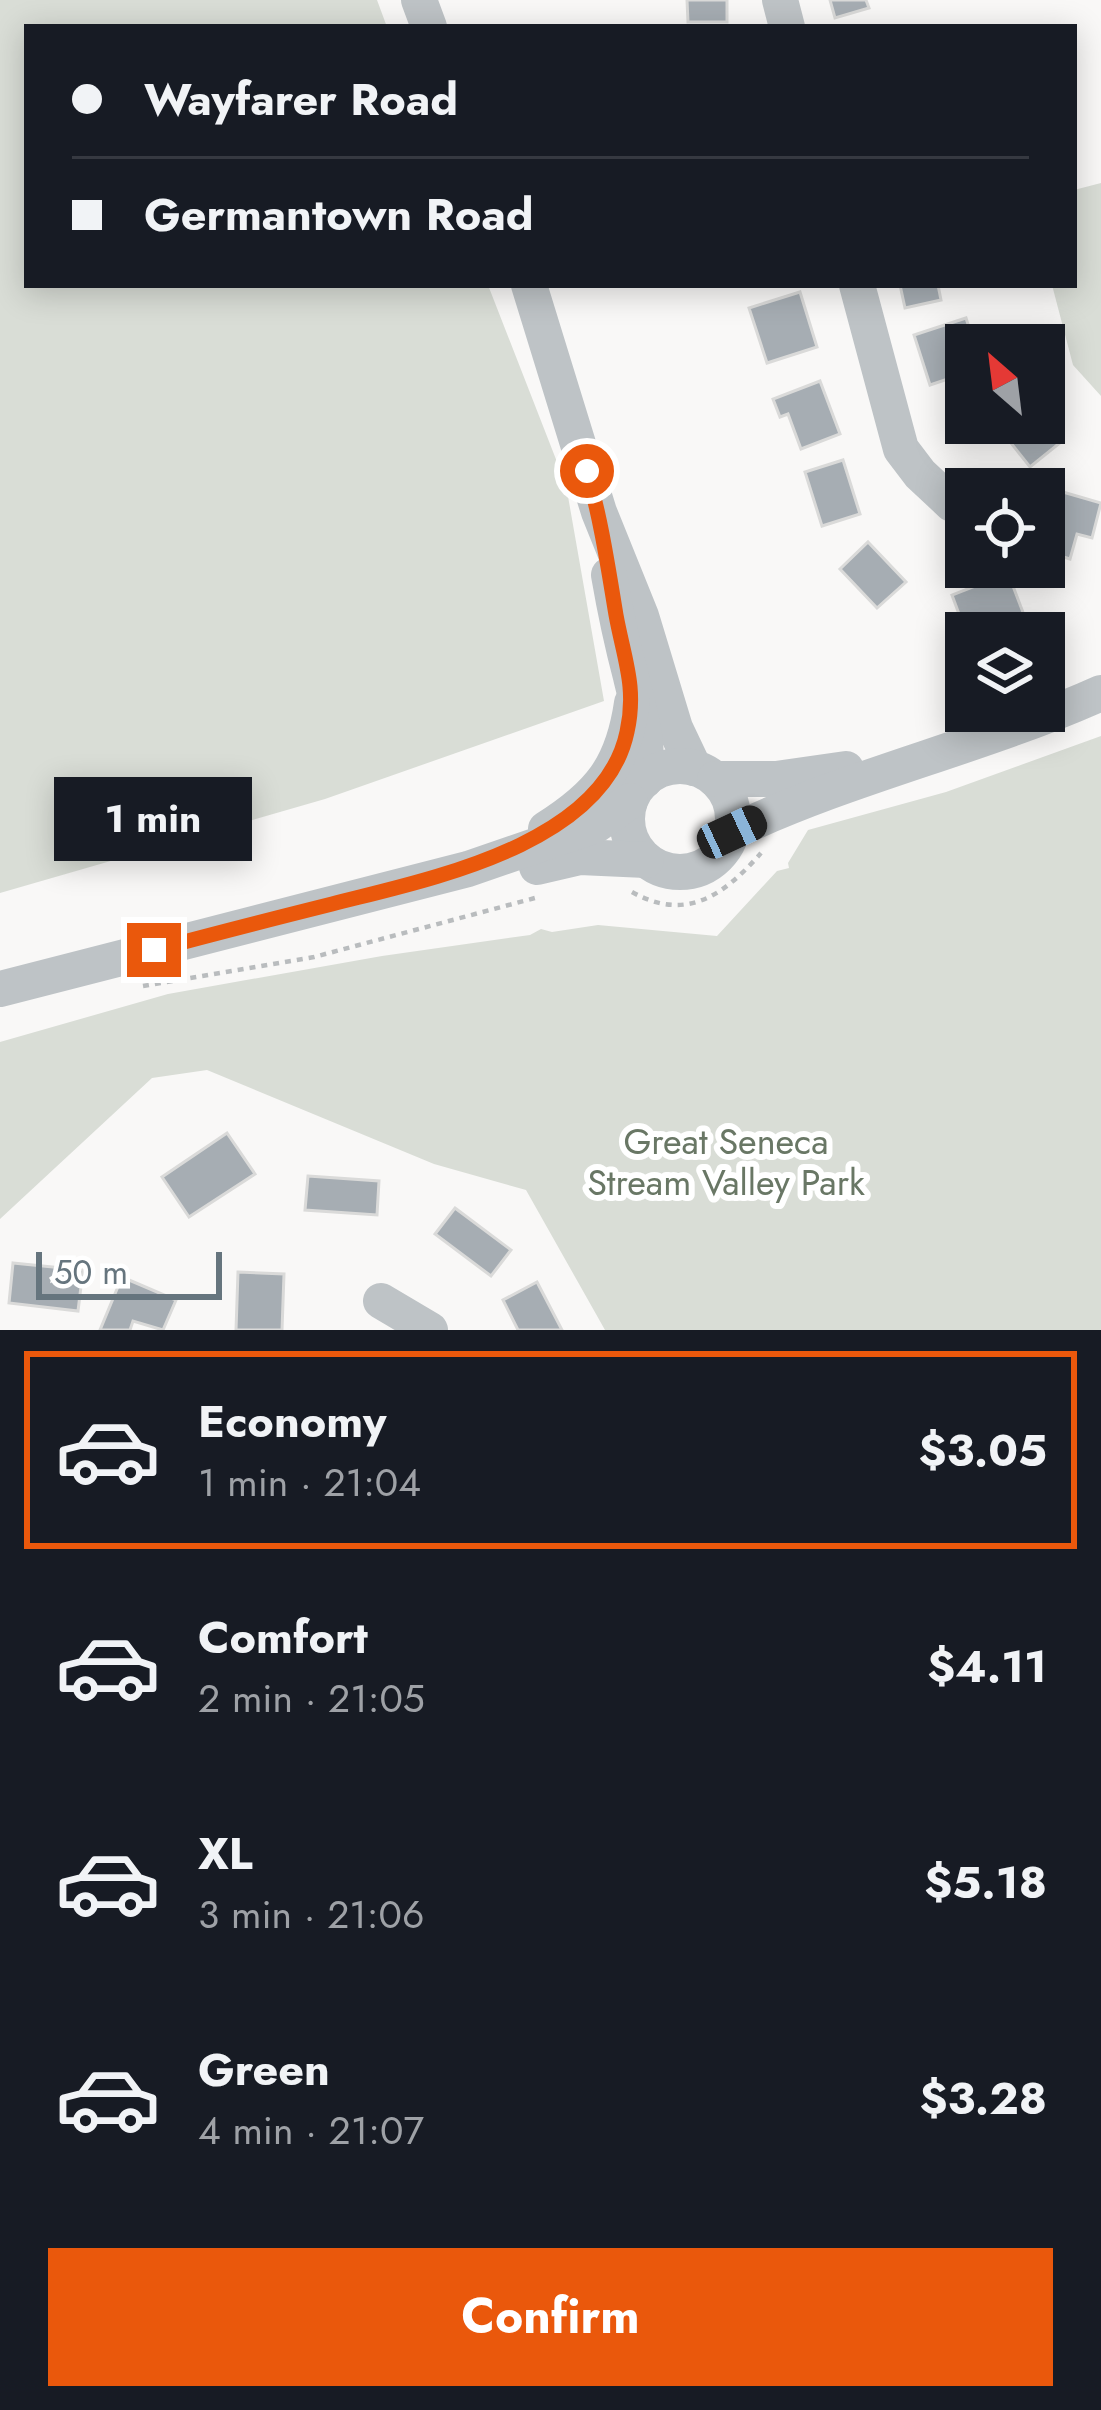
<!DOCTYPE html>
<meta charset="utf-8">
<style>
:root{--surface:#171b24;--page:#242831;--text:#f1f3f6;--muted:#9ea1a6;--line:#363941;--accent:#ea580c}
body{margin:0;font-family:Jost,sans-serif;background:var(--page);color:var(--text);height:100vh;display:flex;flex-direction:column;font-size:45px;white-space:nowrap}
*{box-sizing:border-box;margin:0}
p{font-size:39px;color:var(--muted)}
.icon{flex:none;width:66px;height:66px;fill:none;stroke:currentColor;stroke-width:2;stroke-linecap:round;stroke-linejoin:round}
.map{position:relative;height:1330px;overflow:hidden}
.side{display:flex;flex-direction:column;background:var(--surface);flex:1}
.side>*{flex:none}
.hud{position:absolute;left:24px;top:24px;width:1053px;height:264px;border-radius:0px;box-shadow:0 6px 30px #0003;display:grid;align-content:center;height:264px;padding:0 48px;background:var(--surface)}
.needle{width:78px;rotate:332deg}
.fabs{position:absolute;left:945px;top:324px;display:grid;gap:24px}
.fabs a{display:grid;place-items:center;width:120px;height:120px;border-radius:0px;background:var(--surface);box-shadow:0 6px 30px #0003;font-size:60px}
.scale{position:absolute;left:36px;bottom:30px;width:186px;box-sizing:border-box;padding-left:12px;border:6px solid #66757e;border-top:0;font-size:33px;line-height:42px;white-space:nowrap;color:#66757e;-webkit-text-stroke:9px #fff;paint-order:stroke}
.end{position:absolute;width:54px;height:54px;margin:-27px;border:15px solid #ea580c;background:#fff;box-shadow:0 0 0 6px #fff}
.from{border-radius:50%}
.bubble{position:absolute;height:84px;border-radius:0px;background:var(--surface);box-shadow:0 6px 30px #0003;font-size:39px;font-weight:700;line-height:84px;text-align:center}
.car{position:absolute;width:36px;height:72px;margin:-36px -18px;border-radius:15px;box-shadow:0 0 9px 3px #0007;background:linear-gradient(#222 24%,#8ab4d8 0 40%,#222 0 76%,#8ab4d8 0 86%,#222 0)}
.hud b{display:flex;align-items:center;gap:42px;height:114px;font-size:45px}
.hud b+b{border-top:3px solid var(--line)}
.hud i{width:30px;height:30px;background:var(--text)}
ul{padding:21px 0 0;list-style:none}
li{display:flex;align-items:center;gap:36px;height:198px;margin:0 24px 18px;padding:0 24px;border:6px solid transparent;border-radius:0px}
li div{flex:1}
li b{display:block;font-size:45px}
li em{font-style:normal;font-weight:700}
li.active{border-color:var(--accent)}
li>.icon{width:108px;height:108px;stroke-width:1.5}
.action{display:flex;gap:24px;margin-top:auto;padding:24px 48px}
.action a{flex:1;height:138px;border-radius:0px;background:var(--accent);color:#fff;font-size:48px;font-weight:700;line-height:138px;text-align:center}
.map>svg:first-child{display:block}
</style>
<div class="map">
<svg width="1101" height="1330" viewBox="0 0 1101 1330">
<rect width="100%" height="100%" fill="#f9f8f7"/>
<g fill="#d9ddd6">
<polygon points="0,0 377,0 387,27 27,27 27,285 488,285 566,485 604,701 325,799 0,893"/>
<polygon points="1101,183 1101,396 1073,365 1052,285 1074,285 1074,190"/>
<polygon points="1101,736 1101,1330 605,1330 526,1190 434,1164 207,1070 152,1078 0,1219 0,1042 168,994 382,956 530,935 541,929 552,932 598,925 717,936 777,871 789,868 788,863 808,830 946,792"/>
</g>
<g fill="#a6adb3" stroke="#dadad9" stroke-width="3">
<polygon points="687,0 727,0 727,22 688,22"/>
<polygon points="830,0 866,0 869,8 835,18"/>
<polygon points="900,285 938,285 941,300 905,308"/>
<polygon points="800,292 817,347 767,363 749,308"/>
<polygon points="966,318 974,343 966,345 966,373 930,385 914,335"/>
<polygon points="820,381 840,434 801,449 788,414 780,417 773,399"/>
<polygon points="1044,422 1061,442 1030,467 995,423"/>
<polygon points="843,460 860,514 822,526 805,472"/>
<polygon points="1056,490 1101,503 1092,538 1077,534 1070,559 1044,551 1044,529"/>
<polygon points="868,542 906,582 877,608 840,569"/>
<polygon points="1008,573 1024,615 990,627 992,633 966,633 952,595"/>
<polygon points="227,1133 255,1174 189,1217 162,1177"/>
<polygon points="308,1176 379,1181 377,1215 305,1210"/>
<polygon points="455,1208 511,1250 491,1276 435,1234"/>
<polygon points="13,1263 83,1270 78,1311 9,1303"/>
<polygon points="238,1272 284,1274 282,1330 236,1330"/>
<polygon points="122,1277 176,1300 163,1330 133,1321 130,1330 100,1330"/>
<polygon points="537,1282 562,1330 518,1330 503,1300"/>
</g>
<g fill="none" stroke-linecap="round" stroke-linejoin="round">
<g stroke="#b9bcbe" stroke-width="4.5" stroke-dasharray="6 6" stroke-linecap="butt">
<path d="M 632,892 C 687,923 725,894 761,853"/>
<polyline points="143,986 314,957 535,898"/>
</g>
<g stroke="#bec3c6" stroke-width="36">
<polyline points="419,0 429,27"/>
<polyline points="780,0 787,27"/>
<polyline points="529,285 599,512 641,616 675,728 694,768"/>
<polyline points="857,285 901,449 920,474 952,504"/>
<path d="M 609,575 C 615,610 622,643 631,677 C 640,715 649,741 645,780"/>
<circle cx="680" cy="819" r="53"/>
<polyline points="715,779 776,779 846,769"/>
<path d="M 546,829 C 600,795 623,766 632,703"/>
<path d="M 732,832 C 851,775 981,747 1101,693"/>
<polyline points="537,867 580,857 646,860"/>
<polyline points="0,989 468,869 596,825 630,801"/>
<polyline points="381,1301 430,1330"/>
</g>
</g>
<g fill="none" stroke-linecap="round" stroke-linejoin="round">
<path stroke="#ea580c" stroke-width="15" d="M 154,950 C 213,934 272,919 332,904 C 425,880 603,846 627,732 C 637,687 624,659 616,615 C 608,567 601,519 587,471"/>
</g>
<g text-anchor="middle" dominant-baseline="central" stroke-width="12" stroke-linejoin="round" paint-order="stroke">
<g font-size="36" fill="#697765" stroke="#fff">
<text x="726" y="1141">Great Seneca<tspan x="726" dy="41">Stream Valley Park</tspan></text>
</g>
</g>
</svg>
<div class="fabs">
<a><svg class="needle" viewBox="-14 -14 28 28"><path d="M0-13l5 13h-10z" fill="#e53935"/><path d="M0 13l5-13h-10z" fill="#9ea1a6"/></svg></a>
<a><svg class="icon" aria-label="locate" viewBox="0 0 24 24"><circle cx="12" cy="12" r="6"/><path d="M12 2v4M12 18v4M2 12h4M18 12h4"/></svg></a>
<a><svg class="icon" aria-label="layers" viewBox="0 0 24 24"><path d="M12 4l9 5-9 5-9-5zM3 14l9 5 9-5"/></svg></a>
</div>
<div class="scale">50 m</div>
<i class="end from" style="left:587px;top:471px"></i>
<i class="end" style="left:154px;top:950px"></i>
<div class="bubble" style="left:54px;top:777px;width:198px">1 min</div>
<i class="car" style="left:732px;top:832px;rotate:65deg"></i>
<div class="hud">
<b><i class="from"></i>Wayfarer Road</b>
<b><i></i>Germantown Road</b>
</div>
</div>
<section class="side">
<ul>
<li class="active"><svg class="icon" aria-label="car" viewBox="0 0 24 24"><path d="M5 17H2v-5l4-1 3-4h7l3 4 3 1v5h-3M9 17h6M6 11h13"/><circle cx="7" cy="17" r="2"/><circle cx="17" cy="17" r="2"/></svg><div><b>Economy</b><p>1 min · 21:04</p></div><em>$3.05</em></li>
<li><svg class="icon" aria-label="car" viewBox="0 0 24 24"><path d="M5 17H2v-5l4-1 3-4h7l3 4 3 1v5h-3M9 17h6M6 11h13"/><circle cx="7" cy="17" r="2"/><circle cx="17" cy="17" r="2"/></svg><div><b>Comfort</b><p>2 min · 21:05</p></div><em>$4.11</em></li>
<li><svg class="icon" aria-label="car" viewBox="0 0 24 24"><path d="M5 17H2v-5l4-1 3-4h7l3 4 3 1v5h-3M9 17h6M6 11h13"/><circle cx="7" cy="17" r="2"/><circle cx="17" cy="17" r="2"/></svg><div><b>XL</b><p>3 min · 21:06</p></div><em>$5.18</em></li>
<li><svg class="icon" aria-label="car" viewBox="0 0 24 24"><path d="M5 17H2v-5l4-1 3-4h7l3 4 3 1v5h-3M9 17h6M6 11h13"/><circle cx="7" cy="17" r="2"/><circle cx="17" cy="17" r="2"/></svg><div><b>Green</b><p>4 min · 21:07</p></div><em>$3.28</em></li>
</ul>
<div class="action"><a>Confirm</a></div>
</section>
